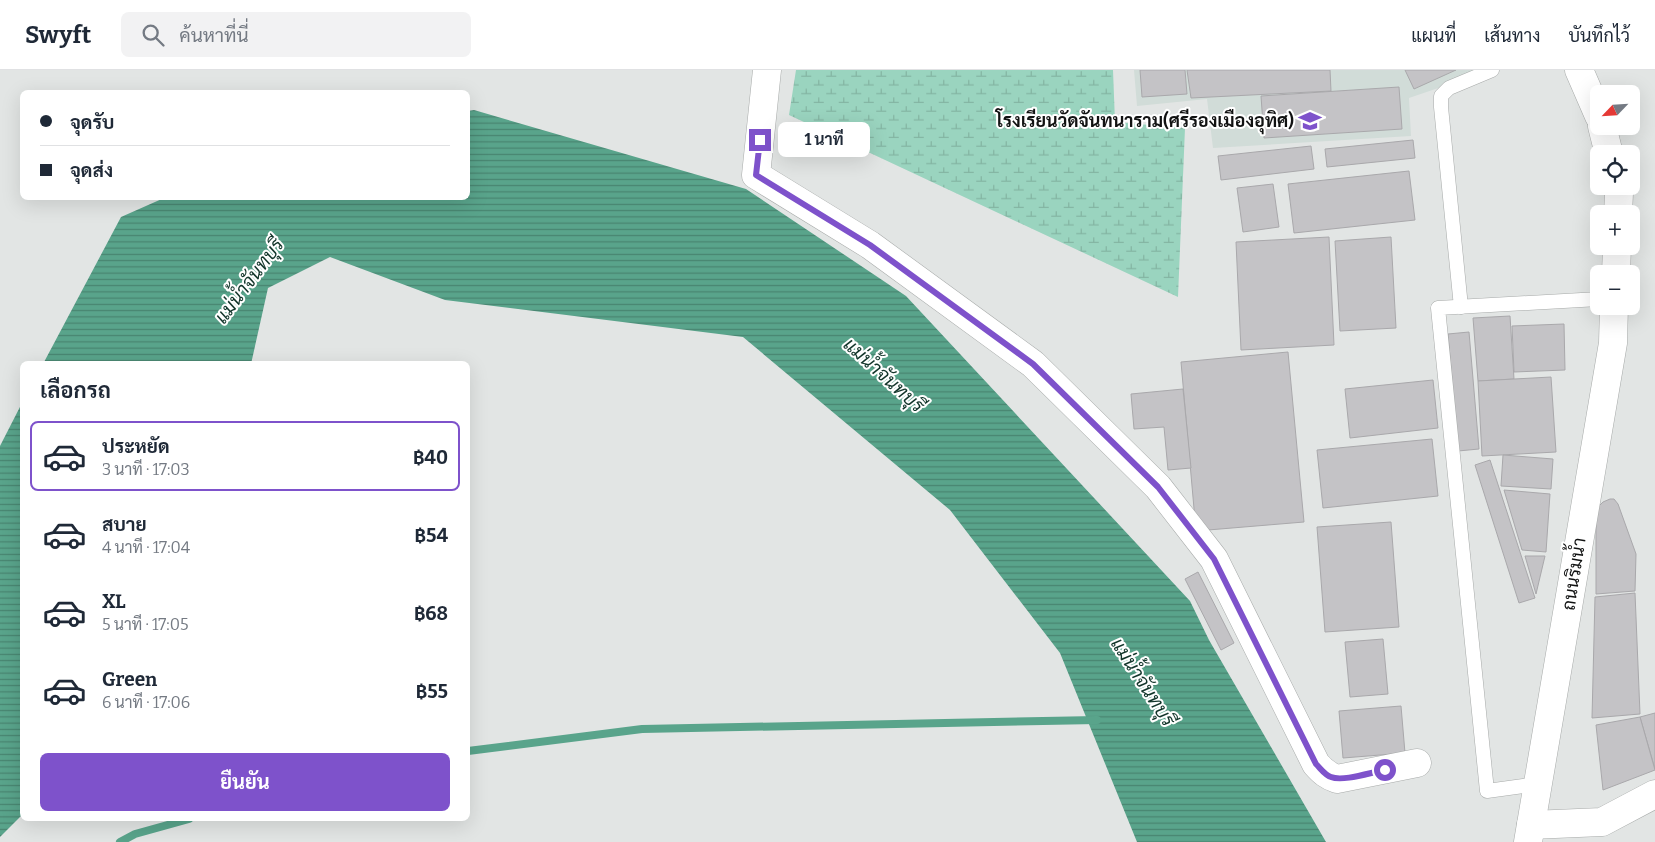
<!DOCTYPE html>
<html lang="th">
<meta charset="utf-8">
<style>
:root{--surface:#fff;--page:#f2f2f3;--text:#1f2937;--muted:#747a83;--line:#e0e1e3;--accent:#7e52cb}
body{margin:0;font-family:Bitter,Sarabun,serif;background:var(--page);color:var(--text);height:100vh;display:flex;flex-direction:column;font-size:19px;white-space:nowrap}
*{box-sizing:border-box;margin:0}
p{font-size:16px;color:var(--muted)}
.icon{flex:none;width:28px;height:28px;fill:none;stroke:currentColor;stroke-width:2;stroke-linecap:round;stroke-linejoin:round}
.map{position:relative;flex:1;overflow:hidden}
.sheet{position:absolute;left:20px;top:291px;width:450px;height:460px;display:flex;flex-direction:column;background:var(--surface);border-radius:8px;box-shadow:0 5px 20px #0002}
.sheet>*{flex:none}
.guide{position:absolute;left:20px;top:20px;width:450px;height:110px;border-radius:8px;box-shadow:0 5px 20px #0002;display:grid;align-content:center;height:110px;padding:0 20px;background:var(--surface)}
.needle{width:32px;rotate:245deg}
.buttons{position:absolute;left:1590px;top:15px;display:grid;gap:10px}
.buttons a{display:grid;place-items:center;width:50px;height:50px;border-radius:8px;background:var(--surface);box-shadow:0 5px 20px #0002;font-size:25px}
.end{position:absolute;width:22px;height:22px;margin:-11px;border:6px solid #7e52cb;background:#fff;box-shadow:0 0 0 2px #fff}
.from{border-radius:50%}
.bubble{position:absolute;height:35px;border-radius:8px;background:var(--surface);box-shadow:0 5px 20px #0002;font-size:16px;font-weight:700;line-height:35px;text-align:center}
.guide b{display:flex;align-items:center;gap:18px;height:48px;font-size:19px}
.guide b+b{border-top:1px solid var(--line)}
.guide i{width:12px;height:12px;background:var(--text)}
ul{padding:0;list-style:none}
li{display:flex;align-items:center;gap:15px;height:70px;margin:0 10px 8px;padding:0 10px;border:2px solid transparent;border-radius:8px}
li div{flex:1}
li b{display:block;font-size:19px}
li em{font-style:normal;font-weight:700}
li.on{border-color:var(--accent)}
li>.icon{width:45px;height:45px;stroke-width:1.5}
h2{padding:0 20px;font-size:22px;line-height:60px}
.primary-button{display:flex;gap:10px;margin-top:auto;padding:10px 20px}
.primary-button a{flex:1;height:58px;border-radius:8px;background:var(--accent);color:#fff;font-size:20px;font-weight:700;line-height:58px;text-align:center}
header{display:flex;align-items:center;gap:30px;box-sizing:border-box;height:70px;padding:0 25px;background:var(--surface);border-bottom:1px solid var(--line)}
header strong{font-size:24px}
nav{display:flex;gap:28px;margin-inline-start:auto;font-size:18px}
.search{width:350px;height:45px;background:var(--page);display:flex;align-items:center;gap:12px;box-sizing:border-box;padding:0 18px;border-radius:8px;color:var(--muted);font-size:19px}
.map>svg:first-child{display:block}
</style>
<header>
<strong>Swyft</strong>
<div class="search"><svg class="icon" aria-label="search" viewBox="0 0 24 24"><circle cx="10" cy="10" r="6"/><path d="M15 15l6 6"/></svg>ค้นหาที่นี่</div>
<nav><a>แผนที่</a><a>เส้นทาง</a><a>บันทึกไว้</a></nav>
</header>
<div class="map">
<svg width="1655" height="772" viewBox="0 0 1655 772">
<defs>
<pattern id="wetland-marsh" width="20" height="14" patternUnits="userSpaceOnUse" patternTransform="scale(1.25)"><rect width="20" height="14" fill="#9ad4bf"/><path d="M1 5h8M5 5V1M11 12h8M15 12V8" fill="none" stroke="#84b5a3"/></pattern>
<pattern id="water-rules" width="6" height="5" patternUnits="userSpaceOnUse" patternTransform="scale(1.25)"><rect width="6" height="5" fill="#59a48b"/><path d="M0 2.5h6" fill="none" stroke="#488470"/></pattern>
</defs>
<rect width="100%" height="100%" fill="#e2e5e4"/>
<polygon fill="#d1dcd8" points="1134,0 1491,0 1409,28 1411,66 1213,78 1207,29 1137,36"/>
<polygon fill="url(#wetland-marsh)" points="796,0 1113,0 1115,52 1185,58 1178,227 789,45"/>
<g fill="url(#water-rules)">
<polygon points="474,40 746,119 906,226 1190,531 1209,570 1326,772 1137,772 1060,583 950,440 743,267 445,230 330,187 268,218 251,294 43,294 121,147 164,128 468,128 468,41"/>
<polygon points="22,333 22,745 0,767 0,376"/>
</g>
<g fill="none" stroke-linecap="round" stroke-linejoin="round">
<g stroke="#59a48b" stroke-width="8">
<polyline points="468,681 642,659 1097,650"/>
<polyline points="120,772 135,764 189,749"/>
</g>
</g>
<g fill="#c4c3c6" stroke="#a9a8ab">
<polygon points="1140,0 1185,0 1187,24 1142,27"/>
<polygon points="1187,0 1330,0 1331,21 1191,28"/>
<polygon points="1405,0 1456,0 1414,19"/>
<polygon points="1399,17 1402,59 1264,68 1261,26"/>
<polygon points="1413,70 1415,88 1327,97 1325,79"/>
<polygon points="1311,76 1314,99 1221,110 1218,86"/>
<polygon points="1409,101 1415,150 1294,163 1288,114"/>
<polygon points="1273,114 1279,157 1243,162 1237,118"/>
<polygon points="1329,167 1334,275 1241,280 1236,172"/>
<polygon points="1391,167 1396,258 1340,261 1335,171"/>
<polygon points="1510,246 1514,309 1478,311 1473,248"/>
<polygon points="1564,254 1565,300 1514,302 1512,256"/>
<polygon points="1469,262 1479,379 1458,381 1448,264"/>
<polygon points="1288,282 1304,452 1196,461 1181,292"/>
<polygon points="1551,307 1556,382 1482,386 1478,311"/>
<polygon points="1433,310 1438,358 1350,368 1345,319"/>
<polygon points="1183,319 1191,398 1168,400 1164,357 1134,359 1131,324"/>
<polygon points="1432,369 1438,426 1323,438 1317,380"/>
<polygon points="1503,385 1553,389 1551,419 1501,416"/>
<polygon points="1490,390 1535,528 1519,533 1475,395"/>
<polygon points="1504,420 1550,424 1546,482 1522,480"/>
<polygon points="1610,429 1614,429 1618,434 1636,484 1635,521 1596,524 1596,444 1599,436 1603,432"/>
<polygon points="1391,452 1399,557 1325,562 1317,457"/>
<polygon points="1525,486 1545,486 1536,524"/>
<polygon points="1198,502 1234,573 1221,580 1185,509"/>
<polygon points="1635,523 1640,644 1592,648 1595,527"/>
<polygon points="1383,569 1388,624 1350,627 1345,572"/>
<polygon points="1401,636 1405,683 1343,688 1339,641"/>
<polygon points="1655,643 1655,699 1640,647"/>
<polygon points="1640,647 1655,700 1603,720 1596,655"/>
</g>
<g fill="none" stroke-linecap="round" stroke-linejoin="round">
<defs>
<g id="service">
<polyline points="1461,237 1441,37 1441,26 1449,18 1492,0"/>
<polyline points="1538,714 1487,721 1438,238 1599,229"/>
</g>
<g id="minor">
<path d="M 767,0 L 756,105 L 870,175 L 1033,294 L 1158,417 L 1214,489 L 1316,694 C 1323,702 1328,706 1337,709 L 1417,693"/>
<polyline points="1531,755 1602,752 1655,724"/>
</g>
<g id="secondary">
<polyline points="1579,0 1599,46"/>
<polyline points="1602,56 1609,84"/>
<polyline points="1617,116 1619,123 1618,144"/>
<polyline points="1616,204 1617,176"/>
<polyline points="1528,772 1613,273 1614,236"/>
</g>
</defs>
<use href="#service" stroke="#a7aaa9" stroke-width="15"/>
<use href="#minor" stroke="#a7aaa9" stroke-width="29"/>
<use href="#secondary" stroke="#a7aaa9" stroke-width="29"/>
<use href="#service" stroke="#fff" stroke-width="14"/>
<use href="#minor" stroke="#fff" stroke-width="28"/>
<use href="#secondary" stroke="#fff" stroke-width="28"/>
</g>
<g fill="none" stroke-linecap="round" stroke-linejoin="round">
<path stroke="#7e52cb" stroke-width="6" d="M 760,70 L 756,105 L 870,175 L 1033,294 L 1158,417 L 1214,489 L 1316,694 C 1321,699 1325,705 1331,707 C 1343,712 1372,702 1385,700"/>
</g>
<defs>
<symbol id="school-bare" viewBox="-9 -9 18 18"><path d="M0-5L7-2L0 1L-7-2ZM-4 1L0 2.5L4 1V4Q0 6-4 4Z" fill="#7e52cb" stroke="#fff" stroke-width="2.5" paint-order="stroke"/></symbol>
</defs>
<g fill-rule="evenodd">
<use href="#school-bare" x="1294" y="35" width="32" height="32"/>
</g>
<g text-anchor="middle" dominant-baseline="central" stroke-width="4" stroke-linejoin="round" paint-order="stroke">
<g font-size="18" font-weight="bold" fill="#111212" stroke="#fff" text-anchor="end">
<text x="1294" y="51">โรงเรียนวัดจันทนาราม(ศรีรองเมืองอุทิศ)</text>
</g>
<g font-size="18" fill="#111212" stroke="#fff">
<text transform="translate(1574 504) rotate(-81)">ถนนริมน้ำ</text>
</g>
<g font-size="19" font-style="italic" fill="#12352a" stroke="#fff">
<text transform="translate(249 211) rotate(-53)">แม่น้ำจันทบุรี</text>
<text transform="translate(884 305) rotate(42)">แม่น้ำจันทบุรี</text>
<text transform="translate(1143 612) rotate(57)">แม่น้ำจันทบุรี</text>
</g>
</g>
</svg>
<div class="buttons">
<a><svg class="needle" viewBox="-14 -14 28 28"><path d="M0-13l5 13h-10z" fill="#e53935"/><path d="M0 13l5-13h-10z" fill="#747a83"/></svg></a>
<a><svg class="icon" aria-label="locate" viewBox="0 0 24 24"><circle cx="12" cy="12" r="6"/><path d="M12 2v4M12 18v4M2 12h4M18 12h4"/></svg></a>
<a>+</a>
<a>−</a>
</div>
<i class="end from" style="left:1385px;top:700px"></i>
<i class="end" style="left:760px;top:70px"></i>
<div class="bubble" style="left:778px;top:52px;width:92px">1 นาที</div>
<div class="guide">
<b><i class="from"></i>จุดรับ</b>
<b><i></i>จุดส่ง</b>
</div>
<section class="sheet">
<h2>เลือกรถ</h2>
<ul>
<li class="on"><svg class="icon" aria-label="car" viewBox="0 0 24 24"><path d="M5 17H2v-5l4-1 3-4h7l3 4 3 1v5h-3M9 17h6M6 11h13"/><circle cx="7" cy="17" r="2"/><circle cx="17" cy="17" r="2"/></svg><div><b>ประหยัด</b><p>3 นาที · 17:03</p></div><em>฿40</em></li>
<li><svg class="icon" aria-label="car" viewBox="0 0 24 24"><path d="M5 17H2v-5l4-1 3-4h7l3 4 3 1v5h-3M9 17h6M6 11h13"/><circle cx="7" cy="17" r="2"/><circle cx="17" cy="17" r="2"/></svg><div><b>สบาย</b><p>4 นาที · 17:04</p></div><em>฿54</em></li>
<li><svg class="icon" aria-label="car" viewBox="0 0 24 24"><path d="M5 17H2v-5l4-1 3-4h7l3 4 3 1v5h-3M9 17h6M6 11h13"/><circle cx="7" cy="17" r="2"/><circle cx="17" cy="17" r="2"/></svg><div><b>XL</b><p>5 นาที · 17:05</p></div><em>฿68</em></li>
<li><svg class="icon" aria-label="car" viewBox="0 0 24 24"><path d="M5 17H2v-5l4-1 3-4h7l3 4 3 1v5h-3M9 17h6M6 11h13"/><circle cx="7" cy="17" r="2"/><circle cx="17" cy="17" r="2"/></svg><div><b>Green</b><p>6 นาที · 17:06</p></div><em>฿55</em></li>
</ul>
<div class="primary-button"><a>ยืนยัน</a></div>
</section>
</div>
